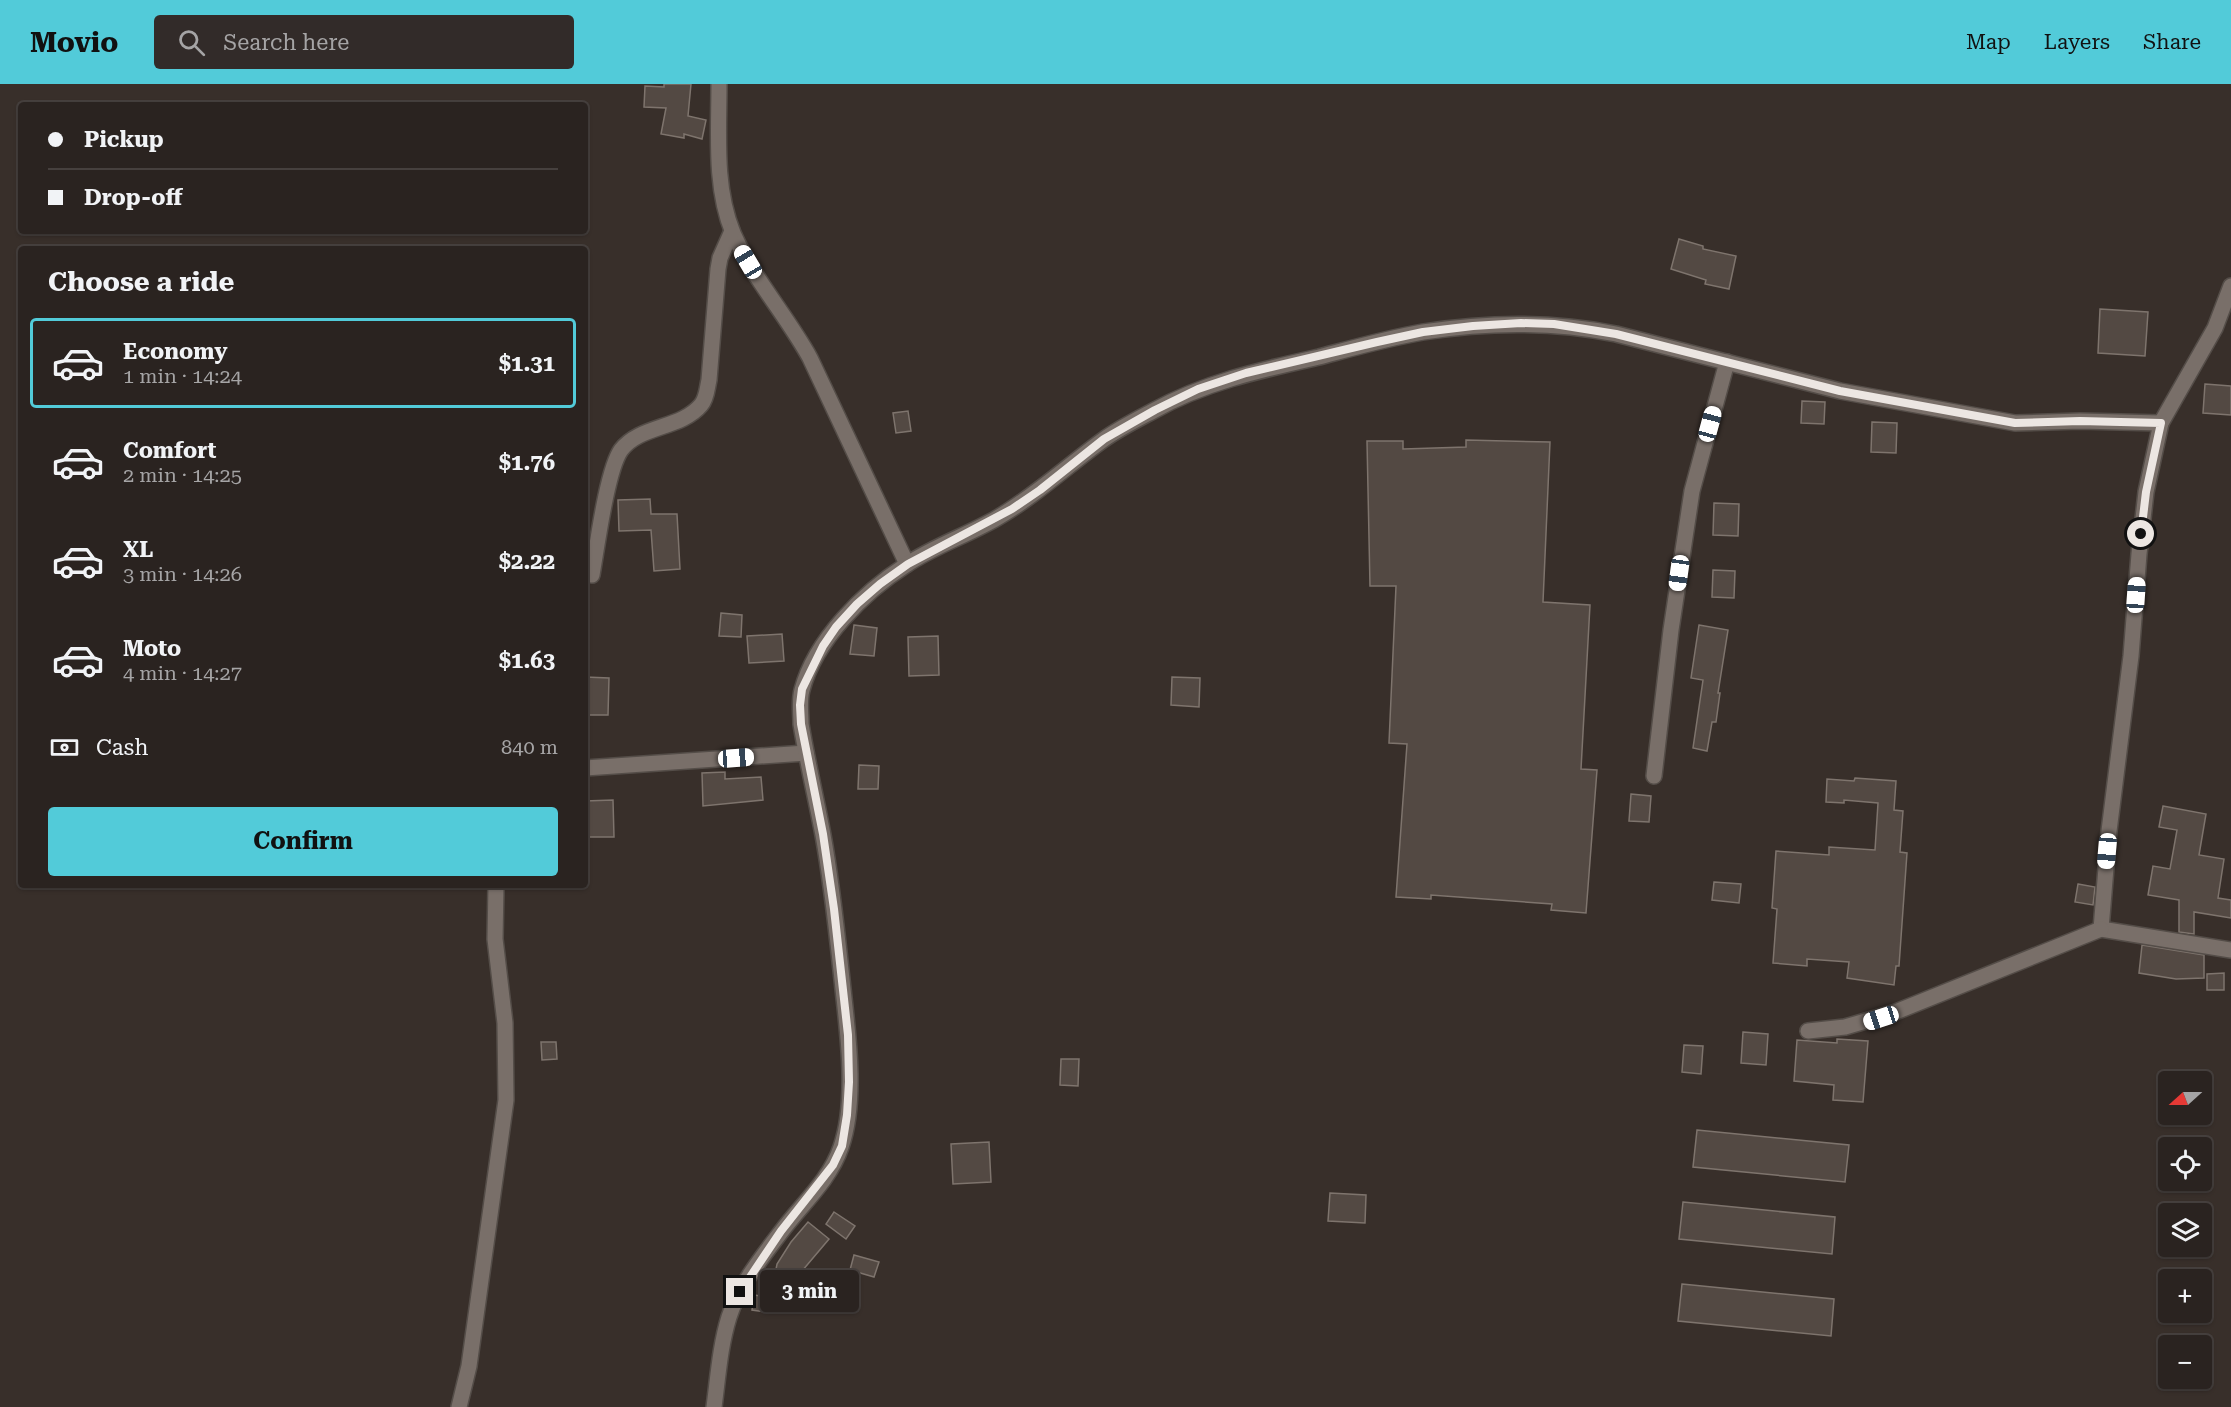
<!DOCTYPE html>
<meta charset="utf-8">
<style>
:root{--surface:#2a2320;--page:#322b29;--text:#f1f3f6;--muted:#a5a4a5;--line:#46403e;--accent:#52cbd9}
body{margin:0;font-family:"Roboto Serif",serif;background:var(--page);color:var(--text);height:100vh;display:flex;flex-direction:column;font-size:22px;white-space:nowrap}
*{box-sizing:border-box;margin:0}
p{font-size:20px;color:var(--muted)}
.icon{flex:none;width:33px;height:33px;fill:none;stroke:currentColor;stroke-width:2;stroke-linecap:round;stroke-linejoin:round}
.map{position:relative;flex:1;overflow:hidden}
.panel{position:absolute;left:18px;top:162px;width:570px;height:642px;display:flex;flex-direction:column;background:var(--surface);border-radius:6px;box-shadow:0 2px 4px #0004,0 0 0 2px var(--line)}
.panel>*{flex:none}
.banner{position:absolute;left:18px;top:18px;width:570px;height:132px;border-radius:6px;box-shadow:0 2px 4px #0004,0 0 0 2px var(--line);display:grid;align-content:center;height:132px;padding:0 30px;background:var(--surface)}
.needle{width:39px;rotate:249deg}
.fabs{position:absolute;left:2158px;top:987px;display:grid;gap:12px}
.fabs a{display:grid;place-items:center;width:54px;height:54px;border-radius:6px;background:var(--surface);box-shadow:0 2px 4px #0004,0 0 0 2px var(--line);font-size:30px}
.end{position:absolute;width:27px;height:27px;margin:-14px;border:8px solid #ece6e2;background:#111;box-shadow:0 0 0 3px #111}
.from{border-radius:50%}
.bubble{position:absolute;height:42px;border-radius:6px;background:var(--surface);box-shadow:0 2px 4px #0004,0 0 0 2px var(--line);font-size:20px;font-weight:700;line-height:42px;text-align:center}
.car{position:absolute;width:18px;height:36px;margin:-18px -9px;border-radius:8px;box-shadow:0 0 4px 2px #0007;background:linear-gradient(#fff 24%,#345 0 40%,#fff 0 76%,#345 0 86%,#fff 0)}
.banner b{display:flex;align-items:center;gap:21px;height:57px;font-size:22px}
.banner b+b{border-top:2px solid var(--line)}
.banner i{width:15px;height:15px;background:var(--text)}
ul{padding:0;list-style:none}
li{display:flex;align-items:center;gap:18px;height:90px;margin:0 12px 9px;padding:0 18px;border:3px solid transparent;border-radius:6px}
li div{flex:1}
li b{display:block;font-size:22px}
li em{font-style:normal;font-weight:700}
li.on{border-color:var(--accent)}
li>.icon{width:54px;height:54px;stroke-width:1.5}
h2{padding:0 30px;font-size:27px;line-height:72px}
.pay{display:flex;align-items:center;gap:15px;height:66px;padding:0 30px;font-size:22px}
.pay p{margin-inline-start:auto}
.action{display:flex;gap:12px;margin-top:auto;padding:12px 30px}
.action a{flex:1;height:69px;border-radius:6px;background:var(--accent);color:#111;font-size:24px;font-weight:700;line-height:69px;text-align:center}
header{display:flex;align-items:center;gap:36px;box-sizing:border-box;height:84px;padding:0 30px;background:var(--accent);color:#111}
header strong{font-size:28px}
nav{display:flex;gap:33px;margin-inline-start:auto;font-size:21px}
.search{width:420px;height:54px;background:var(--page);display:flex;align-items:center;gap:15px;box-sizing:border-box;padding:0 21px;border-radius:6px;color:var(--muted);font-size:22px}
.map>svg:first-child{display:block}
</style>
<header>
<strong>Movio</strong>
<div class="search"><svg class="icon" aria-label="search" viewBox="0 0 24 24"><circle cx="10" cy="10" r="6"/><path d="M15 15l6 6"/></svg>Search here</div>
<nav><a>Map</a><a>Layers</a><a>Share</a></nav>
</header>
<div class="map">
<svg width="2231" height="1323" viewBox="0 0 2231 1323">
<rect width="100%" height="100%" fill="#382f2a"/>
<g fill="#534943" stroke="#7e746d" stroke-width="1.5">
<polygon points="664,0 691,0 688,32 706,36 702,55 684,50 684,54 661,50 666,24 644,23 645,2 664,3"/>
<polygon points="1679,155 1703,162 1703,165 1736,172 1729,205 1705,200 1706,196 1671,185"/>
<polygon points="2100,225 2148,228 2145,272 2098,269"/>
<polygon points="2205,300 2231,302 2231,331 2203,329"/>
<polygon points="1802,317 1825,318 1824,340 1801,339"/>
<polygon points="908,327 911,347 896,349 893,329"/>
<polygon points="1872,338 1897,339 1896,369 1871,368"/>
<polygon points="1466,356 1550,358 1543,518 1590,521 1581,685 1597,686 1586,829 1551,826 1552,820 1431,811 1431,815 1396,813 1407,660 1389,659 1396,502 1370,502 1367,357 1403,357 1403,365 1466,363"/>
<polygon points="650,415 651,430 677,430 680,485 654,487 651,446 619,447 618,416"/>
<polygon points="1714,419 1739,420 1738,452 1713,451"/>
<polygon points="1713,486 1735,487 1734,514 1712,513"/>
<polygon points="721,529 742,531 741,553 719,552"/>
<polygon points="854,541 877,544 874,572 850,570"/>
<polygon points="1699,541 1728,546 1718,609 1720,609 1716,638 1712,638 1707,667 1693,664 1703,596 1691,594"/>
<polygon points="782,550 784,577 749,579 747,552"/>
<polygon points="938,552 939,591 909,592 908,553"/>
<polygon points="585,593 609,594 608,631 585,631"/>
<polygon points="1172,593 1200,594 1199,623 1171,621"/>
<polygon points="859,681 879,682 878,705 858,705"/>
<polygon points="725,688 725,695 761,693 763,716 703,722 702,689"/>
<polygon points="1855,694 1896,697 1894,726 1903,727 1900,768 1907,769 1899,882 1896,882 1894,901 1847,894 1849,878 1807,875 1807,882 1773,879 1777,825 1772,824 1776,767 1829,771 1829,763 1875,766 1878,719 1844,716 1844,719 1826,718 1827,695 1854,697"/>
<polygon points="1631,710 1651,712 1649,738 1629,737"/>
<polygon points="613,716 614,753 585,753 585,717"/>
<polygon points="2163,722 2206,730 2199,771 2224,775 2218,814 2231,816 2231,834 2194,828 2194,850 2179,848 2179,816 2148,811 2153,782 2170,785 2177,746 2159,743"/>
<polygon points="1714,798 1741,800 1739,819 1712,816"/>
<polygon points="2078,800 2095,803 2093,821 2075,818"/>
<polygon points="2142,861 2204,871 2204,894 2176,895 2139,889"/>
<polygon points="2224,889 2224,906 2207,906 2207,890"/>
<polygon points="1743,948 1768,950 1766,981 1741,979"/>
<polygon points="1837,955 1868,957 1863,1018 1833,1016 1834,1001 1794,997 1797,956 1837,959"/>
<polygon points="541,958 556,958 557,975 542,976"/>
<polygon points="1684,961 1703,962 1701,990 1682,988"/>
<polygon points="1061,975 1079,975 1078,1002 1060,1001"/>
<polygon points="1697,1046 1849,1061 1845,1098 1693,1083"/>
<polygon points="989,1058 991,1098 953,1100 951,1060"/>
<polygon points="1330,1109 1366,1111 1365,1139 1328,1137"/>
<polygon points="1683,1118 1835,1133 1832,1170 1679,1155"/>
<polygon points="834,1128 855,1142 846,1155 826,1140"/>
<polygon points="808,1138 829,1155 802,1187 812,1189 808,1212 772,1206 777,1180 791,1158"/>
<polygon points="854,1171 879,1178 874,1193 850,1186"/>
<polygon points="1682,1200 1834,1215 1831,1252 1678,1237"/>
<polygon points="754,1211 775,1214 772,1229 752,1226"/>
</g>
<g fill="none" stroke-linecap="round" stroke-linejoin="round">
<defs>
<g id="minor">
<path d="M 719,0 C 719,49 714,103 733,149 C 752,193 787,232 810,274 L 907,480"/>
<polyline points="2231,202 2215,244 2161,339 2146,408 2139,470 2131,572 2109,747 2101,845 2231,866"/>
<path d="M 592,491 C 597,463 607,386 621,366 C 640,341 681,345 701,321 C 707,314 707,304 709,296 L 718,185 L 720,174 L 732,147"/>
<polyline points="585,684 806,669"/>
<polyline points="1654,692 1671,546 1692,407 1727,278"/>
<polyline points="1808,947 1845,943 1893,929 2101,845"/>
<polyline points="459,1323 469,1282 506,1016 505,939 495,855 496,801"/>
<path d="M 714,1323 C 718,1293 720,1262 729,1233 C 739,1202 761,1174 781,1148 C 801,1121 830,1096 841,1063 C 856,1021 849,958 844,914 C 838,860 833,805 823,751 C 816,714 807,677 801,640 C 801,628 799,617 802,606 C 815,556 864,508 906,481 C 934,462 968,451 997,434 C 1035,412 1067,382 1103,356 C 1118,345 1136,336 1153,327 C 1205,298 1261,286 1319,273 C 1353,264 1388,254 1423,248 C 1488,238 1552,237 1616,250 L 1840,307 L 2015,339 L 2080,337 L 2161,339"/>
</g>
</defs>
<use href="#minor" stroke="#544d48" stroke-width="18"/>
<use href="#minor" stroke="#796f69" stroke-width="15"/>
</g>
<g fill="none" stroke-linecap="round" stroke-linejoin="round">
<polyline stroke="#ece6e2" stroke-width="8" points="740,1208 781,1147 833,1081 842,1062 847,1031 849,998 848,951 834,825 823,750 801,640 800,621 802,605 823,562 836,543 857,520 880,500 908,480 1012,425 1040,406 1104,355 1155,326 1198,305 1246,289 1377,258 1423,248 1473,242 1521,239 1554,240 1616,250 1840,307 2015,339 2080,337 2161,339 2146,408 2141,450"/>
</g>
</svg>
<div class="fabs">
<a><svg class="needle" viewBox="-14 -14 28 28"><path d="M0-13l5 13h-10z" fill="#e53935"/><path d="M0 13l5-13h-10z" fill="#a5a4a5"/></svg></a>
<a><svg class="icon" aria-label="locate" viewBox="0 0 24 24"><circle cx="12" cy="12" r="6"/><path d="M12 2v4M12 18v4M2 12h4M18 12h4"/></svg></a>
<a><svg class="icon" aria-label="layers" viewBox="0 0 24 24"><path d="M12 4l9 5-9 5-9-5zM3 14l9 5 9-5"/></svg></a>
<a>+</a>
<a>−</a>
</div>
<i class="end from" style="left:2141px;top:450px"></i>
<i class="end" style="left:740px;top:1208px"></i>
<div class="bubble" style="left:760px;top:1186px;width:99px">3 min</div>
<i class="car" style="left:748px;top:178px;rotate:329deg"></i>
<i class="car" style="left:1710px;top:340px;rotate:15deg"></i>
<i class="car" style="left:1679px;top:489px;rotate:188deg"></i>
<i class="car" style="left:2136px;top:511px;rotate:4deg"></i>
<i class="car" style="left:736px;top:674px;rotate:86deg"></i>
<i class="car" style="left:2107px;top:767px;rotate:185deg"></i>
<i class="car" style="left:1881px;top:934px;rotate:252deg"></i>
<div class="banner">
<b><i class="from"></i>Pickup</b>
<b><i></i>Drop-off</b>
</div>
<section class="panel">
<h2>Choose a ride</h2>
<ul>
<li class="on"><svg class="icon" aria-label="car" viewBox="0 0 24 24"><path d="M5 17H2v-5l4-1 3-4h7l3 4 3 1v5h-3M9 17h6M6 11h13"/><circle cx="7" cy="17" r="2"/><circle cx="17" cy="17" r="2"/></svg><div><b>Economy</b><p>1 min · 14:24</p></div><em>$1.31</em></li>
<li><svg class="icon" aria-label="car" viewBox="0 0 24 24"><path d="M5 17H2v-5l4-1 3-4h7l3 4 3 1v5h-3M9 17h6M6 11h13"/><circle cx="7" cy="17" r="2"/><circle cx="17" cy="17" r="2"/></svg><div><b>Comfort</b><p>2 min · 14:25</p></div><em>$1.76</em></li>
<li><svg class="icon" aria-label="car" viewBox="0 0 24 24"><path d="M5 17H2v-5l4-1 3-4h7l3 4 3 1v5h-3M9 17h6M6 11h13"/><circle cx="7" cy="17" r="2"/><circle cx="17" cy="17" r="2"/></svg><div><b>XL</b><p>3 min · 14:26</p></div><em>$2.22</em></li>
<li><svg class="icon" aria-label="car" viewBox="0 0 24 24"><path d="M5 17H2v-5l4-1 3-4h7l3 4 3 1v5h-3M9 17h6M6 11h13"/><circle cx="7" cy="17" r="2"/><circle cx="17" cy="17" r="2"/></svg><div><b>Moto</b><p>4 min · 14:27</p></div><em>$1.63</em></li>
</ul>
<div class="pay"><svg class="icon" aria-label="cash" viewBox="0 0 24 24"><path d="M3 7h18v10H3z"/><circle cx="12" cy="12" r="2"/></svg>Cash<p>840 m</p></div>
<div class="action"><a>Confirm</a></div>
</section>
</div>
